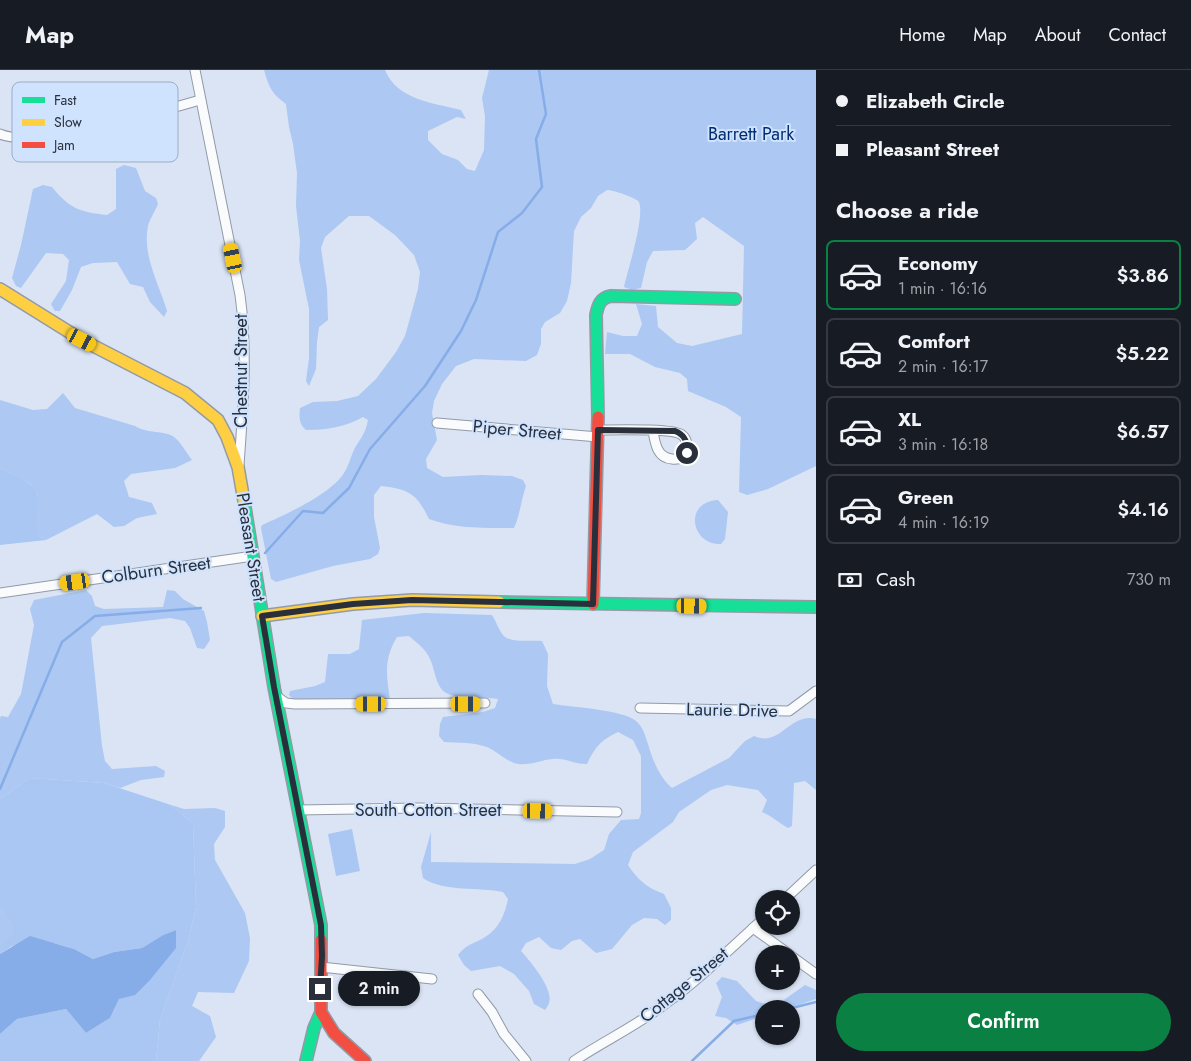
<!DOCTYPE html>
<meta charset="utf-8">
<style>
:root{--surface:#171b24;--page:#242831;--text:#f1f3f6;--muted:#9ea1a6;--line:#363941;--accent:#0b8043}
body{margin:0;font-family:Jost,sans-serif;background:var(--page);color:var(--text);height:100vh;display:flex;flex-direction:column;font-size:19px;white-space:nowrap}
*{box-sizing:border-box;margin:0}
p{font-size:16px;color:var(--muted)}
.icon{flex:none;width:28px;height:28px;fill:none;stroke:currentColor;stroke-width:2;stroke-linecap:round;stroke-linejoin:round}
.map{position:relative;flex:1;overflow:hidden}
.panel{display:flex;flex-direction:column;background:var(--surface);width:375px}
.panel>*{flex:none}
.top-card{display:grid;align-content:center;height:110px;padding:0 20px;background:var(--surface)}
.tools{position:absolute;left:755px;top:820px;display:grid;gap:10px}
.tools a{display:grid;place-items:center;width:45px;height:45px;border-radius:50%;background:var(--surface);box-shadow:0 1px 4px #0004;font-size:25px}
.end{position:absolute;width:22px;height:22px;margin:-11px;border:6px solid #29303b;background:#fff;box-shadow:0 0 0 2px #fff}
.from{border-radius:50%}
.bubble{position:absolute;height:35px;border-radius:18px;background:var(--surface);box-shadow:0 1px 4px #0004;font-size:16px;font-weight:600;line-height:35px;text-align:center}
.car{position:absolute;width:15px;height:30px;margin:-15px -8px;border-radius:6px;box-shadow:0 0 4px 1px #0007;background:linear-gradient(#f5c518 24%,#345 0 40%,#f5c518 0 76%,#345 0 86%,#f5c518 0)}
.top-card b{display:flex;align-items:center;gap:18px;height:48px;font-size:19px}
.top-card b+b{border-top:1px solid var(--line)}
.top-card i{width:12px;height:12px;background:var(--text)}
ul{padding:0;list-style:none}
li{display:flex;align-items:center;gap:15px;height:70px;margin:0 10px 8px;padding:0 10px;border:2px solid var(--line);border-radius:8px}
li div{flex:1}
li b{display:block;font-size:19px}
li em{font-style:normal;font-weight:600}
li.active{border-color:var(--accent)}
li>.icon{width:45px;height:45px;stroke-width:1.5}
h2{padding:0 20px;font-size:22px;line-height:60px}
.pay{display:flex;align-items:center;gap:12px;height:55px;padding:0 20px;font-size:19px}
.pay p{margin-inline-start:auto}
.cta{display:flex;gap:10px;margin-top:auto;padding:10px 20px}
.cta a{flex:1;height:58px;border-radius:30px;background:var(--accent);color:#fff;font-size:20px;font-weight:600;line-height:58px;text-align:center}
header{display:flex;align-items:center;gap:30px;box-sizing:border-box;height:70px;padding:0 25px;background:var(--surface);border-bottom:1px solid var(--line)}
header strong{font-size:24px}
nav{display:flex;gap:28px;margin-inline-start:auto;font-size:18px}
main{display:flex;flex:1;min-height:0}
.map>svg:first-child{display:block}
</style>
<header>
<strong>Map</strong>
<nav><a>Home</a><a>Map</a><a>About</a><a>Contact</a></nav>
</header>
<main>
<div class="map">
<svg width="816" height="991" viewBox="0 0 816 991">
<rect width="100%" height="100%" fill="#dae4f4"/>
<g fill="#aac6f3">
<path d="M 0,398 C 12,405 34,411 38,426 C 40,436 36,452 39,466 L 46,470 L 0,475 Z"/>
<polygon points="30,708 104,713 171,735 193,754 196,837 188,871 160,949 156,991 0,991 0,964 17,949 66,939 86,963 110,948 119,929 175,878 176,860 163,865 142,878 114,882 93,889 74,879 54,873 12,876 0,884 0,729"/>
<polygon points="352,759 360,801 336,806 328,764"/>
</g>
<g fill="#adc8f2">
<path d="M 264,0 L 385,0 C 397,30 434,33 461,40 L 466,49 L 457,47 L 428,61 L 428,70 L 442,84 L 458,90 L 467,99 L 475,101 L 484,80 L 485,46 L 482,28 L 489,0 L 816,0 L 816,396 L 768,419 L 747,425 L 739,422 L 741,347 L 726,337 L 688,321 L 687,309 L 680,303 L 655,297 L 630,284 L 605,284 L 607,262 L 623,266 L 637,266 L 642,254 L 636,234 L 656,236 L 658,257 L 677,273 L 692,276 L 742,264 L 744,176 L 703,147 L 695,153 L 697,169 L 685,180 L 653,181 L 647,192 L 641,218 L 632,220 L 624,217 C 628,199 645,147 639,132 C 637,128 613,120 607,120 L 598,126 L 591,138 L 581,147 L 574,161 L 571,213 L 567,231 L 560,243 L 545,252 L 541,259 L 541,274 L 537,285 L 526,291 L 474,289 L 456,296 L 442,314 L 434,331 L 432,343 L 437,370 L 426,389 L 427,398 L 443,407 L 481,405 L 512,406 L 523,410 L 526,416 C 521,430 520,445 514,458 C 486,458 456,459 429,449 C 417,424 409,419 381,416 L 374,425 L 374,447 L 380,478 L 378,484 L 370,489 L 333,496 L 276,512 L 271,509 L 261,458 L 262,455 C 285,445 331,424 344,403 C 348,397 350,389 353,382 C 359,369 365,366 368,350 L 363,347 C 345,357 327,360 306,360 C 299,354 299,347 300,338 L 313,332 L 337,331 L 358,326 L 376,309 L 396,282 L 405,266 L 418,219 L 420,202 L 414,185 L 395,165 L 369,146 L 349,146 L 325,167 L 321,178 L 327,219 L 328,250 L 319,257 L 317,272 L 316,299 L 309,316 L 306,311 L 309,288 L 309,239 L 299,190 L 300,171 L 296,136 L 297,103 L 293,74 L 289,57 L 286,34 C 271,23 269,17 264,0 Z"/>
<path d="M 124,95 L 136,98 L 145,121 L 156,128 L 158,134 C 155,141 150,149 148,156 C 142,185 159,214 167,241 L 164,247 L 150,232 L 143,217 L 130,214 L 117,192 L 93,193 L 81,197 L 72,220 L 60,241 L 55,241 L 51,234 L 66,211 L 69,190 L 63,184 L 46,183 L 21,218 L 16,216 L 12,208 L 21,175 L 33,119 L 43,115 L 52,117 C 70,139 80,142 107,145 L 116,139 L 116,99 Z"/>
<path d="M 63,323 L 75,338 L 135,356 C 148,364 164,360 174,367 C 181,372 187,384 192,390 L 175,398 L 131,404 L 124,411 L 129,427 L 152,433 L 157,444 L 137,448 L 124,456 L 114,457 L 97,444 L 46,470 L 39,466 L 36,455 L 38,425 L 30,414 L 0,398 L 0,330 L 33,340 L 47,339 Z"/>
<path d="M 718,430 L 728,442 L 725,469 L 721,474 C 691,475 683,432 718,430 Z"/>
<polygon points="86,520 92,526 95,536 104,539 163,537 167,520 175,521 183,529 204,541 207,552 210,570 204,579 197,578 190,558 185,551 170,548 102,556 91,568 102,676 105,691 112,699 156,696 165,701 164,707 141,710 120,718 104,713 30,708 0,729 0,648 1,646 8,647 21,624 34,555 30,539 34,530"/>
<path d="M 424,543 L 492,545 C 496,551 499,561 504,566 C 511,573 531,570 542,571 L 548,584 L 547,616 L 553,634 C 571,637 624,640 636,651 C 643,657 645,665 648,674 C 652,689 660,708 672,718 L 729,688 L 745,671 L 754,666 C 780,678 790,642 816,649 L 816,720 L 805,711 L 794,713 L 792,756 L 788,758 C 779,753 772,746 762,742 L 767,730 L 758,720 L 727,715 L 711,720 L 679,742 L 673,752 L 633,782 L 628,795 C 637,809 647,818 664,824 L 671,838 L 671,850 L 665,855 L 657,849 L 644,848 L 632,855 L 612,879 L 596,883 L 580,869 L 572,871 L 561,880 L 551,878 L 539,867 L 526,873 L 521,881 C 530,891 554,919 549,933 C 548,936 546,938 545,940 L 534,934 L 529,921 L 514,904 L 500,896 L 471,901 L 464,895 L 458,885 C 469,872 473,875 485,867 C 499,859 505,844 508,829 L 503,822 C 480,817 443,822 423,808 L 421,797 L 431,762 L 431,792 L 575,794 L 590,789 L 604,780 L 609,764 L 621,750 L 639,749 L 641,743 L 641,686 L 633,670 L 618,662 C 601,670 595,677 587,694 C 575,694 570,690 560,689 C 545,687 529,698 514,693 C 504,689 496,681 487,677 C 473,672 459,673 444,672 L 439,666 L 440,654 L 443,647 L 483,642 L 495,638 L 498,629 C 482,626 466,629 451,625 C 435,621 436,601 430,589 C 426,579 417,573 409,566 L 397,567 C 384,588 386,605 390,629 L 307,630 L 294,630 L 289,625 L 290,621 L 315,616 L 325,612 L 328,584 L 350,584 L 359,579 L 362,550 Z"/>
<polygon points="171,735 184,739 215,738 225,741 225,757 214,774 215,790 245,843 250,868 249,891 234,923 198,922 192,936 210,946 216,967 199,991 156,991 160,949 188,871 196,837 193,754"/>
<polygon points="0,834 13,854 14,863 6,873 0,876"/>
<polygon points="722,907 737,911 756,931 766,934 781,932 805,915 816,920 816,929 786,939 764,939 764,946 737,955 726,948 715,946 722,927 716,913"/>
</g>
<polygon fill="#87ade8" points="176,860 176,878 150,910 135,925 119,929 110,948 86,963 66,939 17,949 0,964 0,884 30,866 74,879 93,889 114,882 142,878 163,865"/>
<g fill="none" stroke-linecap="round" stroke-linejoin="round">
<g stroke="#87ade8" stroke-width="2.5">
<polyline points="265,483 303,441 323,443 349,418 370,379 425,316 461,261 476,230 498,162 522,143 542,117 536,69 546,44 539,0"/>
<polyline points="0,719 62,572 95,546 201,538"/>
<polyline points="788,939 816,932"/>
<polyline points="692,991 734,951 764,944"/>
</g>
<defs>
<g id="street">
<path d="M 195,0 L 240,225 C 248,282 243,338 239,395"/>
<path d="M 0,64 C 32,79 162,41 200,30"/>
<polyline points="437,353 598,367"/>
<path d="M 598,360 C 612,360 674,358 682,365 C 688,369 687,377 687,383 C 683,388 679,390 672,389 C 657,388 655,373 653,361"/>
<polyline points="0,523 253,486"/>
<polyline points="276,626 286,633 295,634 485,633"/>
<polyline points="640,638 789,641 816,621"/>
<polyline points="298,740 418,738 617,742"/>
<polyline points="785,829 816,800"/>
<polyline points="753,858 789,884"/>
<polyline points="791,886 816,904"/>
<polyline points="321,897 432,909"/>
<polyline points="478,924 492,942 504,964 526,991"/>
<path d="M 574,991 C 604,971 636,956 665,934 C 700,909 732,877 764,848"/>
</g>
<g id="fast">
<path d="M 598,347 L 596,245 C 598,235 600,228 611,226 L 735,229"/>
<polyline points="244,431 274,617 321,855 321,870"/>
<polyline points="499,532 816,537"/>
<polyline points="306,991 314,958 321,942"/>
</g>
<g id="slow">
<polyline points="0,219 82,270 185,323 218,350 227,367 238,397 244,431"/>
<polyline points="262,546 353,534 412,530 499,532"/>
</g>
<g id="jam">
<polyline points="593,534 598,347"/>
<polyline points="321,870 321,942 334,963 365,991"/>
</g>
</defs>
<use href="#street" stroke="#939aa6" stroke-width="11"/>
<use href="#fast" stroke="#939aa6" stroke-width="14"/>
<use href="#slow" stroke="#939aa6" stroke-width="14"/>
<use href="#jam" stroke="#939aa6" stroke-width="14"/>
<use href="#street" stroke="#f9fbfd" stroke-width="9"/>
<use href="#fast" stroke="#16e098" stroke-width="11"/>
<use href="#slow" stroke="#ffcf43" stroke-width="11"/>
<use href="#jam" stroke="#f24e42" stroke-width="11"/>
</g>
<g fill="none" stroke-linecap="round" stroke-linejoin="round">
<path stroke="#29303b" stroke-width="6" d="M 320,919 L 322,886 L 321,855 L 274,617 L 262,546 L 353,534 L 412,530 L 593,534 L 598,360 L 675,361 C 685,365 688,372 687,383"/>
</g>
<g text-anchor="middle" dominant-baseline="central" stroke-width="4" stroke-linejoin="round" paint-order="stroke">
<g font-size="18" fill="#002d71" stroke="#cfe2fe">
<text x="751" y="64">Barrett Park</text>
</g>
<g font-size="18" fill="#29303b" stroke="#cfe2fe">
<text transform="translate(241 301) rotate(-90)">Chestnut Street</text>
<text transform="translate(517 360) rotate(5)">Piper Street</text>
<text transform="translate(251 477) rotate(81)">Pleasant Street</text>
<text transform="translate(156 500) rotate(-8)">Colburn Street</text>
<text transform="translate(732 640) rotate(1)">Laurie Drive</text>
<text x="428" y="740">South Cotton Street</text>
<text transform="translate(684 915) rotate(-39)">Cottage Street</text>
</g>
</g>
<rect x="12" y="12" width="166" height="80" rx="8" fill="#cfe2fe" stroke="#9dadc4" stroke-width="1"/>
<rect x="22" y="27" width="23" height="6" fill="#16e098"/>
<rect x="22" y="49" width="23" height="7" fill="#ffcf43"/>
<rect x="22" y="72" width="23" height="6" fill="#f24e42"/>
<g font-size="14" fill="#29303b">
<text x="54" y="35">Fast</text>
<text x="54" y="57">Slow</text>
<text x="54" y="80">Jam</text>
</g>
</svg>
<div class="tools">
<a><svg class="icon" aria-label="locate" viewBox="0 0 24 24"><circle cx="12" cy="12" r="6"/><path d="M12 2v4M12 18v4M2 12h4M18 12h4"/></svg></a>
<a>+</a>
<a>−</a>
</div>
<i class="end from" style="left:687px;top:383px"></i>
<i class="end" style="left:320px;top:919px"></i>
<div class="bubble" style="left:338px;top:901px;width:82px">2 min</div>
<i class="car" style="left:233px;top:188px;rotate:348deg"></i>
<i class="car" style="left:82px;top:270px;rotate:117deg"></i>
<i class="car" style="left:75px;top:512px;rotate:262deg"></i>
<i class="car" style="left:692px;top:536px;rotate:91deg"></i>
<i class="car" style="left:371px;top:634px;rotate:270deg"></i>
<i class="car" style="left:466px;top:634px;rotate:90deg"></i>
<i class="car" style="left:538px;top:741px;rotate:91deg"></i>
</div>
<section class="panel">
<div class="top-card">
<b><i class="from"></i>Elizabeth Circle</b>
<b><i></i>Pleasant Street</b>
</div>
<h2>Choose a ride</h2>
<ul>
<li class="active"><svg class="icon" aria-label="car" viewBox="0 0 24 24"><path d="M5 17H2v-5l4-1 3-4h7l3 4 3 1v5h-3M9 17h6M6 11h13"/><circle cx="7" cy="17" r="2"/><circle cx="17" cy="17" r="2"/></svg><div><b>Economy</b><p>1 min · 16:16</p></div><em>$3.86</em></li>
<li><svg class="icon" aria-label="car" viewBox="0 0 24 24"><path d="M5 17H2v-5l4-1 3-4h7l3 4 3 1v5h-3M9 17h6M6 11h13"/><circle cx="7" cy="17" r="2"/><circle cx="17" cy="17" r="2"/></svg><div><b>Comfort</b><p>2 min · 16:17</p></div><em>$5.22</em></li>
<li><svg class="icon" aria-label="car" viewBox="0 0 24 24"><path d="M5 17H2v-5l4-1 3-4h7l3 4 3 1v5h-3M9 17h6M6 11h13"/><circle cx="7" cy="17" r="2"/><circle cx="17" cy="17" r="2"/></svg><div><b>XL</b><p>3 min · 16:18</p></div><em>$6.57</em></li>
<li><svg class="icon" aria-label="car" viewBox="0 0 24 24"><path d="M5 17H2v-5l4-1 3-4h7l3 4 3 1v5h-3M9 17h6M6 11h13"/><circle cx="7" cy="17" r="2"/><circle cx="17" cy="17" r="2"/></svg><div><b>Green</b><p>4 min · 16:19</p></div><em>$4.16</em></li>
</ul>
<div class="pay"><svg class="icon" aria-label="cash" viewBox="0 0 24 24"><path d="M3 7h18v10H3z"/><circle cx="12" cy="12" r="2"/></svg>Cash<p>730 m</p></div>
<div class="cta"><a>Confirm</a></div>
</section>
</main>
